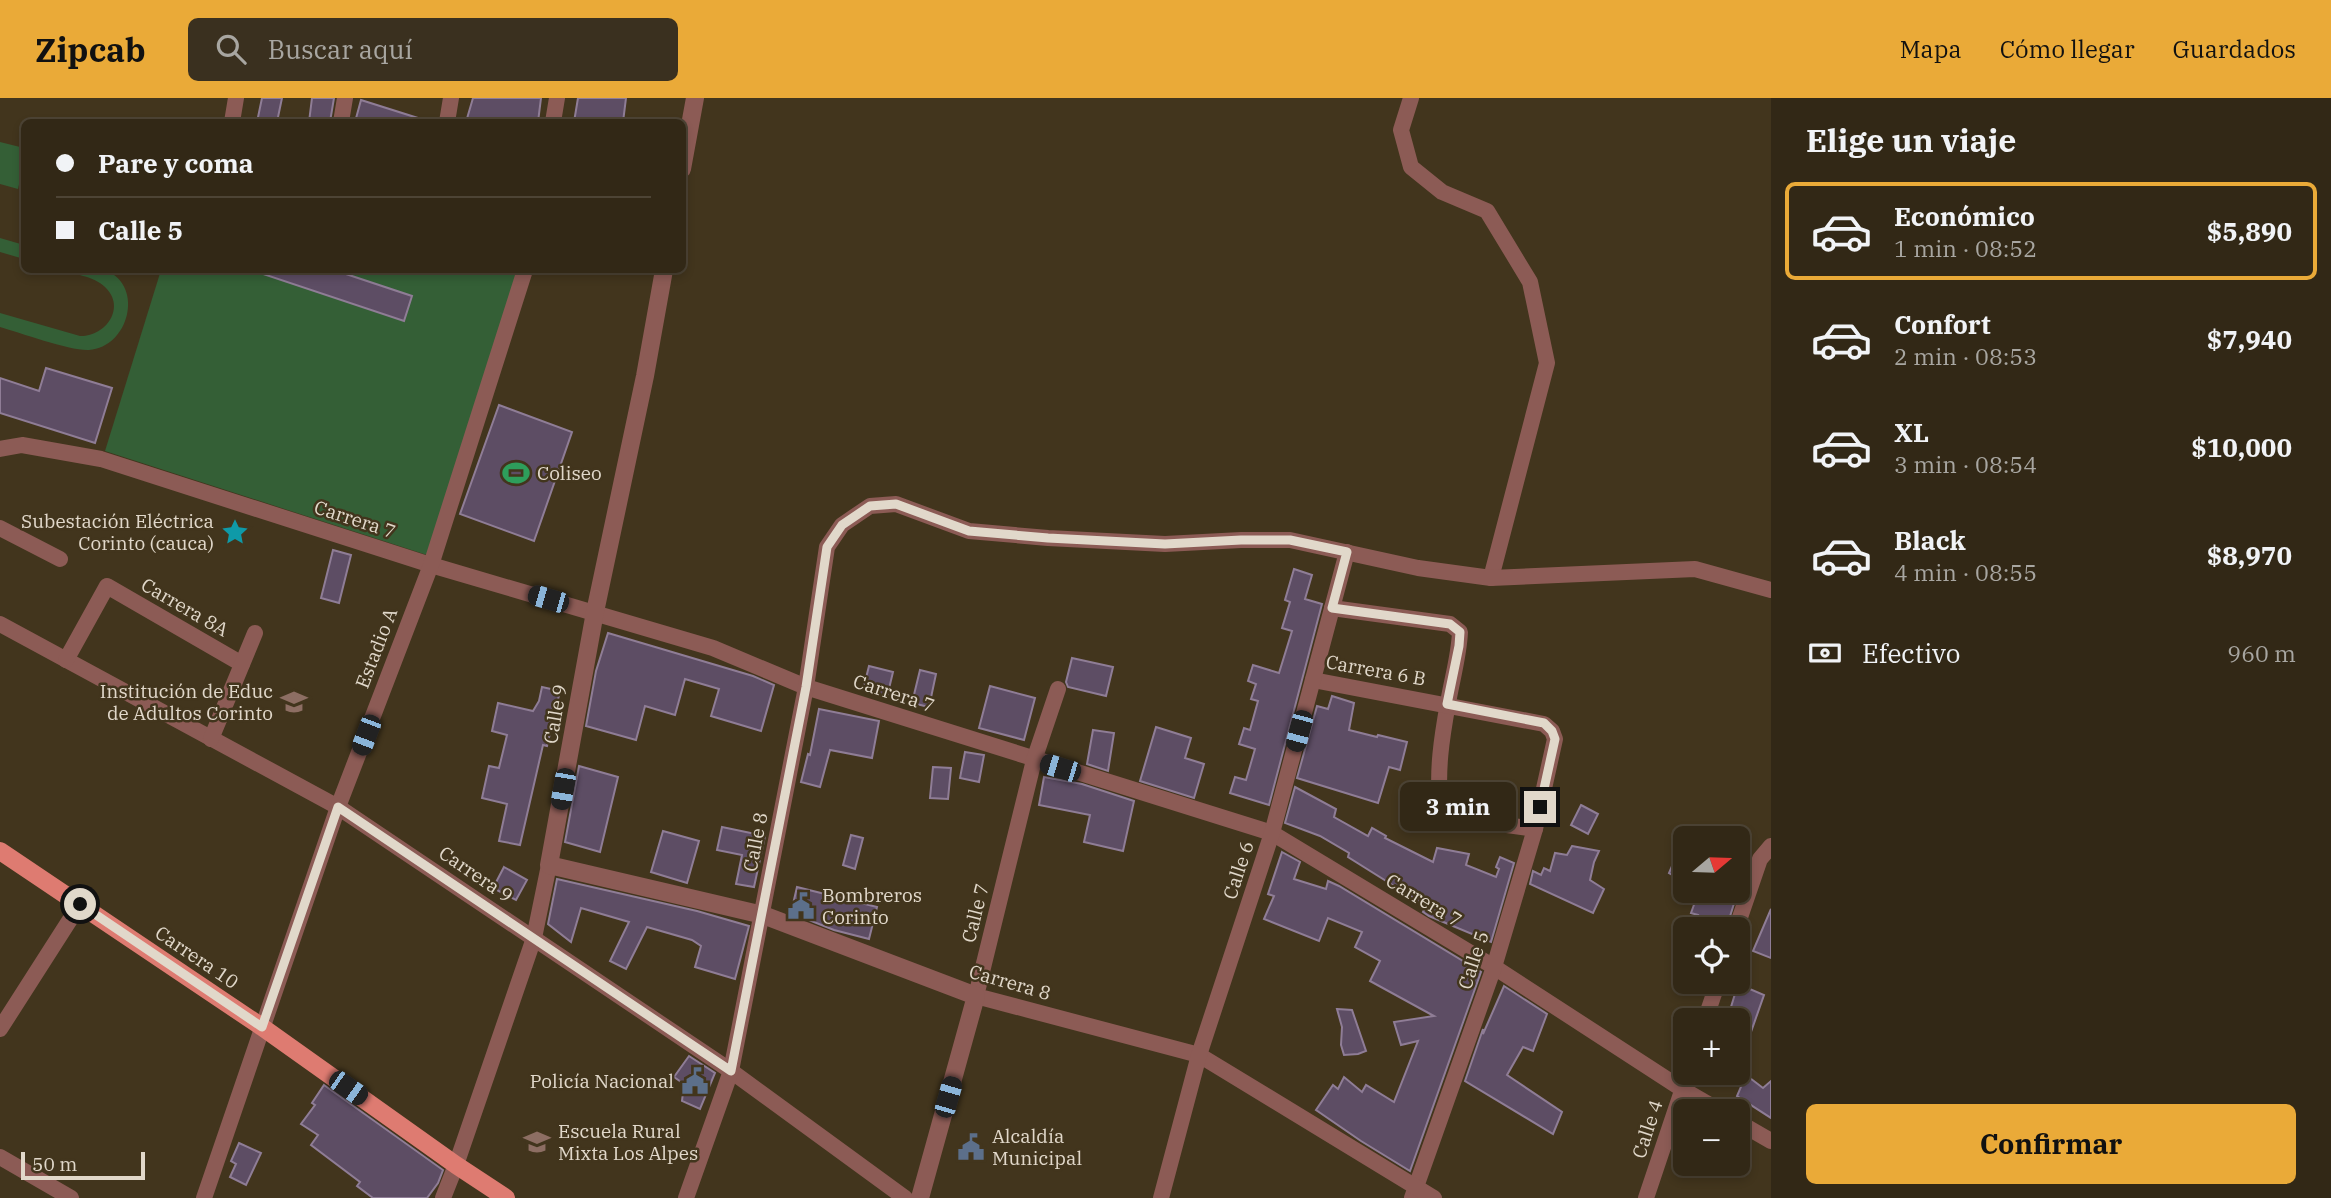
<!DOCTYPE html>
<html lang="es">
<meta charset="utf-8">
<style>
:root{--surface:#322816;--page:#3a301f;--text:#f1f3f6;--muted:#a8a6a1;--line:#4d4435;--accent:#eaaa38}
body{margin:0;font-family:"IBM Plex Serif",serif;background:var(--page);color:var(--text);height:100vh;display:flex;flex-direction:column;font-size:26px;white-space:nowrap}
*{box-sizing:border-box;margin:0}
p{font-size:23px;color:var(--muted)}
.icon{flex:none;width:38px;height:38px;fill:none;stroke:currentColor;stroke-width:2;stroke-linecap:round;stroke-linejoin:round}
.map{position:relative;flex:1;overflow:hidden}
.side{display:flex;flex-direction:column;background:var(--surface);width:560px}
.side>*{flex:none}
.top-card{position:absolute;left:21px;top:21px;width:665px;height:154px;border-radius:10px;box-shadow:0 4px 10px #0003,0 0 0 2px var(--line);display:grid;align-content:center;height:154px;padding:0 35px;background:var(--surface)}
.needle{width:46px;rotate:71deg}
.buttons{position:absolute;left:1673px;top:728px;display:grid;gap:14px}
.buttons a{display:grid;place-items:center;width:77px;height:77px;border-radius:10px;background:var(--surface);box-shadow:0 4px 10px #0003,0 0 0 2px var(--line);font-size:35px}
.scale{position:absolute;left:21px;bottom:18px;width:124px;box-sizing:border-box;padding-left:7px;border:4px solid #e1d8ca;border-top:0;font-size:19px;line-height:24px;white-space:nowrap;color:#e1d8ca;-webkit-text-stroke:5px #42351d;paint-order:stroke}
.end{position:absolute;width:32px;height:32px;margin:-16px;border:9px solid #e1d8ca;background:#111;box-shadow:0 0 0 4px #111}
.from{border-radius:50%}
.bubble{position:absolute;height:49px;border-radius:10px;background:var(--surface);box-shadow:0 4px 10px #0003,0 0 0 2px var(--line);font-size:23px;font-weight:700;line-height:49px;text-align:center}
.car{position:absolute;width:21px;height:42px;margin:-21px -10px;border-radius:9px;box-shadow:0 0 5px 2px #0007;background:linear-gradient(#222 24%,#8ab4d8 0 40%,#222 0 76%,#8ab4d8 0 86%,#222 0)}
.top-card b{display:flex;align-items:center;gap:24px;height:66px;font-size:26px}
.top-card b+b{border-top:2px solid var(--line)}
.top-card i{width:18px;height:18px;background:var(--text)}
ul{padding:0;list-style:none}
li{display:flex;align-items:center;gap:21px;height:98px;margin:0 14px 10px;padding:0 21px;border:4px solid transparent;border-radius:10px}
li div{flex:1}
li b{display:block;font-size:26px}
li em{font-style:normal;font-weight:700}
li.selected{border-color:var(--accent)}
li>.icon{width:63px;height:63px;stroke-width:1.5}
h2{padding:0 35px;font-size:32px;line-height:84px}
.pay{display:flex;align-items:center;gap:18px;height:77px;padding:0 35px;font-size:26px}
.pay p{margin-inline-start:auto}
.primary-button{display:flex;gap:14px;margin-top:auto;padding:14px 35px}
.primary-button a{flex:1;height:80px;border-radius:10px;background:var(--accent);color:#111;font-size:28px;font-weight:700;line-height:80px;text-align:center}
header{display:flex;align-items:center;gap:42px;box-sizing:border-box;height:98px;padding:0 35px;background:var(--accent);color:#111}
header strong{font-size:33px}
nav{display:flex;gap:38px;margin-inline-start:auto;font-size:24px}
.search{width:490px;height:63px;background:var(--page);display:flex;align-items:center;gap:18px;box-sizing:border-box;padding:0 24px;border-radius:10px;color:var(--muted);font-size:26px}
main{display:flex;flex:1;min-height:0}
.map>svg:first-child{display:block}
</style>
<header>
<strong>Zipcab</strong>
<div class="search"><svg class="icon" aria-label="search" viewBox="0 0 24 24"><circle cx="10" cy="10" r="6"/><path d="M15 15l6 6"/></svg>Buscar aquí</div>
<nav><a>Mapa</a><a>Cómo llegar</a><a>Guardados</a></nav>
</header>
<main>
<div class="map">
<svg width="1771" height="1100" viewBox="0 0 1771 1100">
<rect width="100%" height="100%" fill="#42351d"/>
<g fill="#345f36">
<polygon points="0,44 24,50 24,63 18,91 0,86"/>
<polygon points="0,140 24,147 24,161 0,154"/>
<path d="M 59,172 C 71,171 97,168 107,173 C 144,189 129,249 89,252 C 70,253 21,235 0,229 L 0,215 L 80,238 C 105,239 127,210 105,189 C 94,178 73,176 59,172 Z"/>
<polygon points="161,172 519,172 427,457 105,353"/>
</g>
<g fill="#5d4d64" stroke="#8f7d96" stroke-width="2">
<polygon points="262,0 282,0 277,24 257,24"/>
<polygon points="312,0 334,0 330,24 309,24"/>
<polygon points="473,0 541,0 538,24 509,24 488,21 487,24 466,24"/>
<polygon points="578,0 626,0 623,24 574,24"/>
<polygon points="361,2 421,21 420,24 355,24"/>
<polygon points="258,172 334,172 412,198 404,223 257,174"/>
<polygon points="46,270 112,290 95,345 0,315 0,280 39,293"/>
<polygon points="499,307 572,334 534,443 460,416"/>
<polygon points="333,452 351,457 339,505 321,500"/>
<polygon points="1294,471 1312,477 1305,501 1322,506 1269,707 1230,695 1235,679 1246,682 1255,651 1239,646 1244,630 1250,632 1258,603 1251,601 1256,586 1248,583 1253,567 1279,575 1292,533 1282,530 1290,504 1285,502"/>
<polygon points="608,535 753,578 774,587 761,633 711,618 719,591 685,581 675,617 645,608 636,642 586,628 596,573"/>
<polygon points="1072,560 1113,569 1106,598 1068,589 1066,584"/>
<polygon points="869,568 893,574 887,599 863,592"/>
<polygon points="920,572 936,576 929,609 912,605"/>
<polygon points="990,588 1035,600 1024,642 979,630"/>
<polygon points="542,589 560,593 547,648 543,647 520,747 499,743 507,706 482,700 489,668 499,670 507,637 492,633 498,605 533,613 539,603"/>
<polygon points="1332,598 1354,605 1349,632 1377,639 1378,637 1407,644 1400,672 1389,669 1378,705 1297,680 1317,608 1328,611"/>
<polygon points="819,611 879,623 872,660 830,652 820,689 801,684 808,656 810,657"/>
<polygon points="1156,629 1191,640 1185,660 1204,666 1194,700 1140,683"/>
<polygon points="1093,632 1114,635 1108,673 1087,666"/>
<polygon points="965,654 984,657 979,684 960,680"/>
<polygon points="579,668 618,679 600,754 565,744"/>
<polygon points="933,669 951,670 948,701 930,700"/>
<polygon points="1044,679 1082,686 1134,703 1123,753 1084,744 1090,717 1039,707"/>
<polygon points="1295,689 1336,711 1334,719 1368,738 1372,730 1386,738 1385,740 1433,764 1437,750 1469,756 1466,767 1496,779 1499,771 1496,769 1500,759 1514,765 1491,844 1429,818 1423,814 1426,808 1348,759 1349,755 1320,738 1285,725"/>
<polygon points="1581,707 1598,716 1588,736 1571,727"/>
<polygon points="722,729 765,738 754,789 736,786 742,757 717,752"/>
<polygon points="663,733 699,743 687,785 651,774"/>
<polygon points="851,737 863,740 855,771 843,767"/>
<polygon points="1572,748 1599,753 1594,764 1590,782 1604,791 1593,815 1530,786 1533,773 1541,777 1544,770 1550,773 1555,755 1567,757"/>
<polygon points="1282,754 1300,764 1294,781 1326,791 1328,783 1339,788 1481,874 1410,1073 1361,1043 1316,1012 1333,987 1338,991 1344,979 1362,994 1366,987 1394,1004 1418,943 1401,947 1394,924 1434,918 1370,883 1380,863 1355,849 1362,834 1328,820 1319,843 1264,821 1274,798 1268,796"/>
<polygon points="1675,761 1685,766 1685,784 1669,775"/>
<polygon points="504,769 527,782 516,802 493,790"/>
<polygon points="557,781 697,813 749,828 735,881 695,869 701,848 692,842 647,829 626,871 610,863 629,824 581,810 571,844 548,826"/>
<polygon points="797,789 877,809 869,841 834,832 791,815"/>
<polygon points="1699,793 1738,793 1726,831 1693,831 1698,817 1691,815"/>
<polygon points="1771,811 1771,860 1753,853"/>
<polygon points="1738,886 1764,897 1739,968 1738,922 1727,922"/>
<polygon points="1504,888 1547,916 1533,953 1523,949 1507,977 1562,1014 1553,1036 1465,983 1483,931 1483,936"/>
<polygon points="1337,911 1352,912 1366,953 1358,956 1344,957 1341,947 1342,929"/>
<polygon points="689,958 715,975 700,1011 682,1003 684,986 674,979"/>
<polygon points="1746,977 1763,990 1771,983 1771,1020 1737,998"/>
<polygon points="324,987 443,1072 438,1085 427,1100 373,1100 357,1088 360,1084 311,1047 318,1037 301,1026 315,1007 312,1005"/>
<polygon points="239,1045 261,1055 246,1087 230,1079 236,1066 231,1063"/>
</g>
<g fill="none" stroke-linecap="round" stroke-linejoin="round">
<g stroke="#8c5b55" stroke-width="16">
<polyline points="1411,0 1401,32 1411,69 1442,94 1487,113 1530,184 1547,265 1491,480"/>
<polyline points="232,24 236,0"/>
<polyline points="341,24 345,0"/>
<polyline points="447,24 451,0"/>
<polyline points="553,24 557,0"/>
<polyline points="0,351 22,347 101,361 431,467 713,550 806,589 1272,735 1494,869 1682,991 1720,1013"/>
<polyline points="0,430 60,461"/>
<path d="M 1332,510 L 1450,526 L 1460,534 C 1459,558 1452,581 1448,605 C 1442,638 1436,675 1441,709 L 1456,720 L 1535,731"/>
<polyline points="0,526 338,709 731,973 905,1100"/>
<polyline points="66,562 107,488 242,566"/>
<polyline points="1313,582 1544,626 1552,633 1555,641 1535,731 1494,869 1412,1100"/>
<polyline points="1058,591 1034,662 976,898 1199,957 1434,1100"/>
<polyline points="211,641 255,535"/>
<polyline points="1736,831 1760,761 1771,748"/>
<polyline points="1705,922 1718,884"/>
<polyline points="0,931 80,806"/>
<polyline points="1738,1024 1771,1043"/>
<polyline points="0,1059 71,1100"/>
<polyline points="204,1100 338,709 431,467 525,172"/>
<polyline points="443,1100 456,1067 534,840 549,767"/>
<polyline points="686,1100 731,973 806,589 827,449 842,427 870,408 896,406 969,433 1048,440 1165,446 1241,442 1290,442 1418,470 1491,480 1695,471 1771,492"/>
<polyline points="1161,1100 1199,957 1272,735 1347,454"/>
<polyline points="1646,1100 1688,975"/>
</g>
<g stroke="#8c5b55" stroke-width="18">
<polyline points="682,71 695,0"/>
<polyline points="664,172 645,278 595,514 549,767 763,817 976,898 920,1100"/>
</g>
<polyline stroke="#de7b71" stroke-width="18" points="0,753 262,929 456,1067 506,1100"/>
</g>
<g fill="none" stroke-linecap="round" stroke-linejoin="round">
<polyline stroke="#e1d8ca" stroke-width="9" points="80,806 262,929 338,709 731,973 806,589 827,449 842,427 870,408 896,406 969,433 1048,440 1165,446 1241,442 1290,442 1347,454 1332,510 1450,526 1460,534 1459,548 1447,606 1544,625 1552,633 1555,641 1540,709"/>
</g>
<defs>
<symbol id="stadium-bare" viewBox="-9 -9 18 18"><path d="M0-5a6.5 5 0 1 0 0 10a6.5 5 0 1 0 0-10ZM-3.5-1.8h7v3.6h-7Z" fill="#2e9e5b" stroke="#42351d" stroke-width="2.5" paint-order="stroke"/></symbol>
<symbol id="sight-bare" viewBox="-9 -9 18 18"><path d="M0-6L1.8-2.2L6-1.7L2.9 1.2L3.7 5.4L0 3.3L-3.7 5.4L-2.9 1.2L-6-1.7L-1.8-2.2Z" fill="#0f9aa8" stroke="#42351d" stroke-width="2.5" paint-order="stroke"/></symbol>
<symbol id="school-bare" viewBox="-9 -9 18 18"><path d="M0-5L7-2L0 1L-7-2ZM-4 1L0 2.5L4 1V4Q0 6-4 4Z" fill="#8d6e63" stroke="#42351d" stroke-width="2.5" paint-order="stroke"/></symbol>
<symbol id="civic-bare" viewBox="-9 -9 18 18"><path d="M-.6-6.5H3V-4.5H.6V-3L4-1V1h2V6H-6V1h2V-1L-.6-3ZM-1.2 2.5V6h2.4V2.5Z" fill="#5c6f8a" stroke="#42351d" stroke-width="2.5" paint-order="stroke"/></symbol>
</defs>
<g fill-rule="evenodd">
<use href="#stadium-bare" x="497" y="356" width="38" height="38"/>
<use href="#sight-bare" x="216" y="415" width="38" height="38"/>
<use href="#school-bare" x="275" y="585" width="38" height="38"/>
<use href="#civic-bare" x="782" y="789" width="38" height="38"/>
<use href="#civic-bare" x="676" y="964" width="38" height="38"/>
<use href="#school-bare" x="518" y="1025" width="38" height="38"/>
<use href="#civic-bare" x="952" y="1030" width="38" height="38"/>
</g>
<g text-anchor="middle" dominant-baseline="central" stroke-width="5" stroke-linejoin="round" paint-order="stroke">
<g font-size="19" fill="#e1d8ca" stroke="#42351d" text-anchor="start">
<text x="537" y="375">Coliseo</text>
<text x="214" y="423" text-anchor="end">Subestación Eléctrica<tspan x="214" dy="22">Corinto (cauca)</tspan></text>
<text x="273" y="593" text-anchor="end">Institución de Educ<tspan x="273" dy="22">de Adultos Corinto</tspan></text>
<text x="822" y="797">Bombreros<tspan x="822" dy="22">Corinto</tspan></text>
<text x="674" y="983" text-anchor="end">Policía Nacional</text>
<text x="558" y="1033">Escuela Rural<tspan x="558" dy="22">Mixta Los Alpes</tspan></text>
<text x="992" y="1038">Alcaldía<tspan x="992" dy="22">Municipal</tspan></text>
</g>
<g font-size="19" fill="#e1d8ca" stroke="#42351d">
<text transform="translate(355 421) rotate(18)">Carrera 7</text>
<text transform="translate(185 509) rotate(30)">Carrera 8A</text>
<text transform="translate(376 550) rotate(-69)">Estadio A</text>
<text transform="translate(1376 572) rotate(10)">Carrera 6 B</text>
<text transform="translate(894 595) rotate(18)">Carrera 7</text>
<text transform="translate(555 616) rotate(-80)">Calle 9</text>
<text transform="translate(755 744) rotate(-79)">Calle 8</text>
<text transform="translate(1238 772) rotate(-72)">Calle 6</text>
<text transform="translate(476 776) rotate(34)">Carrera 9</text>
<text transform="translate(1424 802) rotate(31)">Carrera 7</text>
<text transform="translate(975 815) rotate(-76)">Calle 7</text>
<text transform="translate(197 859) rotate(34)">Carrera 10</text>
<text transform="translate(1473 862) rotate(-72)">Calle 5</text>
<text transform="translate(1010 884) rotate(16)">Carrera 8</text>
<text transform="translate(1647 1031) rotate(-72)">Calle 4</text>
</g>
</g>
</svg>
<div class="buttons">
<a><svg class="needle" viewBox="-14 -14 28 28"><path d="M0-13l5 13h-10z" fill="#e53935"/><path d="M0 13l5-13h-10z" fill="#a8a6a1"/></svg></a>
<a><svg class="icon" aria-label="locate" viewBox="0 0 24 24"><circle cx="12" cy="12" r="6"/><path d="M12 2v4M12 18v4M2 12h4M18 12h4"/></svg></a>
<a>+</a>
<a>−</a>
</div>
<div class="scale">50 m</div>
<i class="end from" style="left:80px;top:806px"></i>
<i class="end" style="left:1540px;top:709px"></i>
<div class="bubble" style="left:1400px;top:684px;width:116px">3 min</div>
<i class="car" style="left:548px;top:501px;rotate:286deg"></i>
<i class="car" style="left:1299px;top:633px;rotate:195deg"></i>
<i class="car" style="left:366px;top:637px;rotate:201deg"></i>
<i class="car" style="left:1060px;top:670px;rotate:287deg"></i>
<i class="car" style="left:563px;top:691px;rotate:190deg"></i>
<i class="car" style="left:348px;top:990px;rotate:125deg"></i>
<i class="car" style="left:948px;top:999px;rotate:16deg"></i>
<div class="top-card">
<b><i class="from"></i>Pare y coma</b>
<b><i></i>Calle 5</b>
</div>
</div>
<section class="side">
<h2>Elige un viaje</h2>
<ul>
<li class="selected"><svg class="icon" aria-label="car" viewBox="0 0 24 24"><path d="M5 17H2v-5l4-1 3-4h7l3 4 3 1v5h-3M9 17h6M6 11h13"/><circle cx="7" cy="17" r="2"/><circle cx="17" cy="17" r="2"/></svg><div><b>Económico</b><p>1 min · 08:52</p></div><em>$5,890</em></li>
<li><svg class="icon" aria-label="car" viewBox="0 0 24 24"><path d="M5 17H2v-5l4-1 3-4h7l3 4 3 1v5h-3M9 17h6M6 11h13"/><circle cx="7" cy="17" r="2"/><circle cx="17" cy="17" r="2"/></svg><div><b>Confort</b><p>2 min · 08:53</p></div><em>$7,940</em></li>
<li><svg class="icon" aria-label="car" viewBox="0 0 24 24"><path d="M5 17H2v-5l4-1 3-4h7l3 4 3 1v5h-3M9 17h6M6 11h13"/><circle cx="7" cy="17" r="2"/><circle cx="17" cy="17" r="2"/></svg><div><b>XL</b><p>3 min · 08:54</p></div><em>$10,000</em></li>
<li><svg class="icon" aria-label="car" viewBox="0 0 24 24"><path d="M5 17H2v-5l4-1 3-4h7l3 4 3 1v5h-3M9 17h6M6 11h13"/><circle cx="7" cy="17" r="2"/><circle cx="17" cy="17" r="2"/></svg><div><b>Black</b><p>4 min · 08:55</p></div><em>$8,970</em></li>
</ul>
<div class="pay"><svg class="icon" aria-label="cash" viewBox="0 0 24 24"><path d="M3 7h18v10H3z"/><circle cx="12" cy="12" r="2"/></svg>Efectivo<p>960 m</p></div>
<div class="primary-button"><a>Confirmar</a></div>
</section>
</main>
